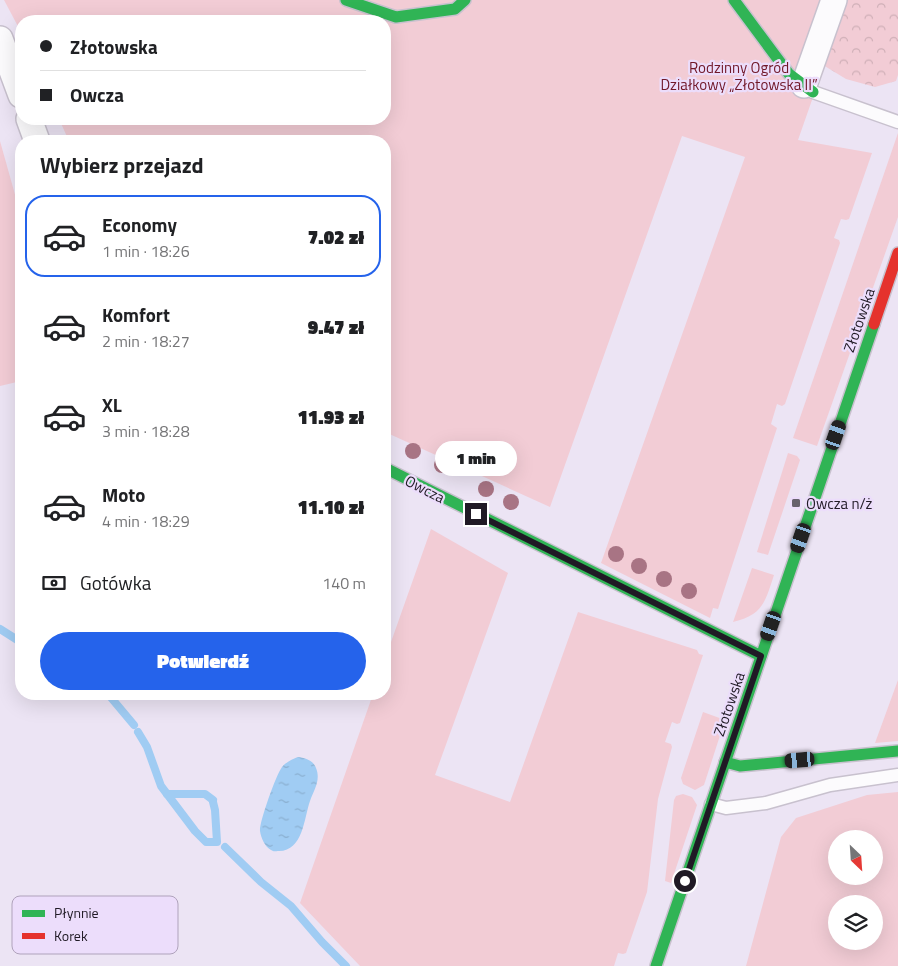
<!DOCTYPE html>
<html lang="pl">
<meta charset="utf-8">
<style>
:root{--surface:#fff;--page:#f6f6f6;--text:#202124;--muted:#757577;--line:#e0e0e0;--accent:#2563eb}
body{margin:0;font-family:"Titillium Web",sans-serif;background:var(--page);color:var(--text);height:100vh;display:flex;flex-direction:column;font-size:19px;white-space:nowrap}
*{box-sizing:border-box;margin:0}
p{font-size:16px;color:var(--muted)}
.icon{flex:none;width:28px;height:28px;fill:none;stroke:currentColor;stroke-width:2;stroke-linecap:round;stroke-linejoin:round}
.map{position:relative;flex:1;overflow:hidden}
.details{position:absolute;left:15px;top:135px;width:376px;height:565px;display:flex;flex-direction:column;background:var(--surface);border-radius:20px;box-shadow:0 5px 20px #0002}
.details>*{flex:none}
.hud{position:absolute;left:15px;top:15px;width:376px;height:110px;border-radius:20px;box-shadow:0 5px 20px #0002;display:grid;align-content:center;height:110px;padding:0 25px;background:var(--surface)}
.needle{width:32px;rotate:155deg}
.tools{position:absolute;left:828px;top:830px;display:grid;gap:10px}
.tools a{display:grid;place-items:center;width:55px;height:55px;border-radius:50%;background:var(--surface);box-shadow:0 5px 20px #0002;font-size:25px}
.end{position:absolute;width:22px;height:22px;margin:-11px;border:6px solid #201a25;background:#fff;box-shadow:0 0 0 2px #fff}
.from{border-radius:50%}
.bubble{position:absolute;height:35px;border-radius:18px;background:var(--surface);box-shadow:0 5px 20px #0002;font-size:16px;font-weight:800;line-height:35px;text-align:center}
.car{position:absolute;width:15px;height:30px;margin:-15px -8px;border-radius:6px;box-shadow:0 0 4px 1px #0007;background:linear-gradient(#222 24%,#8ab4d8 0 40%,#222 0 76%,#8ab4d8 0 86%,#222 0)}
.hud b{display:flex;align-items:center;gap:18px;height:48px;font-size:19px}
.hud b+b{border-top:1px solid var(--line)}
.hud i{width:12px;height:12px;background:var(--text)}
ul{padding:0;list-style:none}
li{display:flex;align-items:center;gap:15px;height:82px;margin:0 10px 8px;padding:0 15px;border:2px solid transparent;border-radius:20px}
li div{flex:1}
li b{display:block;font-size:19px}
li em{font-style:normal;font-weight:800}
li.active{border-color:var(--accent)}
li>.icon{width:45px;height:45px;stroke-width:1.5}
h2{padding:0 25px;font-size:22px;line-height:60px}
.pay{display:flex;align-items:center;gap:12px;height:55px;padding:0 25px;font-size:19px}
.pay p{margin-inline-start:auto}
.primary-button{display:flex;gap:10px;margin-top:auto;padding:10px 25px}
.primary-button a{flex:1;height:58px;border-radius:30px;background:var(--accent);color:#fff;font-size:20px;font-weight:800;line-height:58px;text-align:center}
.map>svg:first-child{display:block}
</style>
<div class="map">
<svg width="898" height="966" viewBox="0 0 898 966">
<defs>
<pattern id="forest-crowns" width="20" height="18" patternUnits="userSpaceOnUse" patternTransform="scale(1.25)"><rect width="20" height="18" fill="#f2ccd5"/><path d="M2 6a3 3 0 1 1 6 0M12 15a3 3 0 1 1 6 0" fill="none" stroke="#cfafb7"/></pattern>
<pattern id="water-ripples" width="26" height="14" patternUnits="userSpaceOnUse" patternTransform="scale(1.25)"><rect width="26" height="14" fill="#a0ccf3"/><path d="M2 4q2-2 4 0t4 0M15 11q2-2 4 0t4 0" fill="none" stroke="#8aafd0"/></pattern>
</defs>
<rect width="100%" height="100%" fill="#ece4f4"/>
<g fill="#f2ccd5" fill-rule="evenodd">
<polygon points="4,0 847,0 798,140 872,153 849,219 846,220 841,219 834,238 839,240 840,243 785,404 782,406 777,404 771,424 777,428 718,609 713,608 710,618 601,563 745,157 682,136 550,507 385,432 385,141 69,141 59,119 385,119 385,21 21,21 21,32"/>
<polygon points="898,133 898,217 817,446 793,438"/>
<polygon points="0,141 21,216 21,381 0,386"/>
<polygon points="788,453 797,456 800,460 768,555 757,552"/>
<polygon points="431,529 508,573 435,775 510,802 578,612 697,650 699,654 703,655 680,723 677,724 672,722 665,742 671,744 672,747 658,799 647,892 626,953 623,954 618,953 614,966 360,966 300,903 373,694 385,694 385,659"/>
<path d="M 752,568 L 774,575 C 765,602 763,615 733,622 Z"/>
<polygon points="898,680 898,741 875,743"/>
<polygon points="703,712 725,720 704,785 695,790 683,784 681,778"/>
<path d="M 898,792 L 898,966 L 746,966 L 781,837 L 796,818 L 867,795 ZM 836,839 L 874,839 L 874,876 L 836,876 ZM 836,904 L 874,904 L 874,941 L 836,941 Z"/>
<polygon points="683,794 692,797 697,805 671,883 665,881 674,800 676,796"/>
</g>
<polygon fill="url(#forest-crowns)" points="847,0 898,0 898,75 896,81 875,87 846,79 823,65"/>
<path fill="url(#water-ripples)" d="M 298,757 C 305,758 313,760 316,768 C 321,780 314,790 310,801 C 304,818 303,851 279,851 C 275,851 274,852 271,850 C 265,847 261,838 260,831 C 259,823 276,775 282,767 C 286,762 293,759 298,757 Z"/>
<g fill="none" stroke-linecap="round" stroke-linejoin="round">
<g stroke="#a0ccf3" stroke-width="8">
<polyline points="0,629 19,641"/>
<polyline points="108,694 134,725"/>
<polyline points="138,732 147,747 161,786 195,831 206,842 217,842 215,810 213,802"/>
<polyline points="167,794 205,794 213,800"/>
<polyline points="225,847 261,882 291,906 322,942 346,966"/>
</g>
<defs>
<g id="lane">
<polyline points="813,92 898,122"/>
<polyline points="711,804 726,808 766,803 830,785 898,775"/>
</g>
<g id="street">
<polyline points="0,39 21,95"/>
<polyline points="804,85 834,0"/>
<polyline points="29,119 37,141"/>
</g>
<g id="fast">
<polyline points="346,0 396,17 455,9 465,0"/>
<polyline points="734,0 789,74 813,92"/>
<polyline points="385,468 761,656"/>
<polyline points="725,762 740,766 898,751"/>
<polyline points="656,966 874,324"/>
</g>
<polyline id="jam" points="874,324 898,253"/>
</defs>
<use href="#lane" stroke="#c8c1ce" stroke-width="15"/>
<use href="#street" stroke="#c8c1ce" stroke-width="28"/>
<use href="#fast" stroke="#c8c1ce" stroke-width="14"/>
<use href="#jam" stroke="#c8c1ce" stroke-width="14"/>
<use href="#lane" stroke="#fcfbfd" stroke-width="12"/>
<use href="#street" stroke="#fcfbfd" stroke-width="25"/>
<use href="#fast" stroke="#30b455" stroke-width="11"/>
<use href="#jam" stroke="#e5322d" stroke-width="11"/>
</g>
<g fill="#a87484">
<circle cx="413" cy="451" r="8"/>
<circle cx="442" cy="465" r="8"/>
<circle cx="486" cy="489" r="8"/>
<circle cx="511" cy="502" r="8"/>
<circle cx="616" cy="554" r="8"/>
<circle cx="639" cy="566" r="8"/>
<circle cx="664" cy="579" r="8"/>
<circle cx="689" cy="591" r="8"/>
</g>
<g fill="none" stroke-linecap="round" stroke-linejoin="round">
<polyline stroke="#201a25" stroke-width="6" points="476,514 761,656 685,881"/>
</g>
<rect fill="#67616d" stroke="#ecddfb" stroke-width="2" x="791" y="498" width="10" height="10" rx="2.5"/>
<g text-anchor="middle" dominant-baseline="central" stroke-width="4.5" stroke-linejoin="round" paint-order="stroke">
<g font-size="15" fill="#711829" stroke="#ecddfb">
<text x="739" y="67">Rodzinny Ogród<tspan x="739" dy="17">Działkowy „Złotowska II”</tspan></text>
</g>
<g font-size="15" fill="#201a25" stroke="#ecddfb">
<text transform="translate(859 320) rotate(-71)">Złotowska</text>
<text transform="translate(425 489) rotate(27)">Owcza</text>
<text transform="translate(729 704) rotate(-71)">Złotowska</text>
</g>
<g font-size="15" fill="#201a25" stroke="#ecddfb" text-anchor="start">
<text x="806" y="503">Owcza n/ż</text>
</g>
</g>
<rect x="12" y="896" width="166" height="58" rx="8" fill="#ecddfb" stroke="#afa2bb" stroke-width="1"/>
<rect x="22" y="910" width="23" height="7" fill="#30b455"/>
<rect x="22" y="933" width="23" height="6" fill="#e5322d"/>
<g font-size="14" fill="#201a25">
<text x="54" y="918">Płynnie</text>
<text x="54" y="941">Korek</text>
</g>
</svg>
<div class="tools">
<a><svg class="needle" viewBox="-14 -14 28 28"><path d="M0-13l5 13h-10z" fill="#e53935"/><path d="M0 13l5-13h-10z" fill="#757577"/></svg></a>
<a><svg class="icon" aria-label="layers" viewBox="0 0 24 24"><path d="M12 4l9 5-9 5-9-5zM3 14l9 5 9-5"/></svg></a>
</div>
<i class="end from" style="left:685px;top:881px"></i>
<i class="end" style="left:476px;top:514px"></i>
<div class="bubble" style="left:435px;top:441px;width:82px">1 min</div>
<i class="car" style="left:836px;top:435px;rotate:19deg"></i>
<i class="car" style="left:801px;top:538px;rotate:199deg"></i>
<i class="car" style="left:771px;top:626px;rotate:199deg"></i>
<i class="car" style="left:800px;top:760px;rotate:265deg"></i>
<div class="hud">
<b><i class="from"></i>Złotowska</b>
<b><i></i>Owcza</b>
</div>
<section class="details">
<h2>Wybierz przejazd</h2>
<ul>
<li class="active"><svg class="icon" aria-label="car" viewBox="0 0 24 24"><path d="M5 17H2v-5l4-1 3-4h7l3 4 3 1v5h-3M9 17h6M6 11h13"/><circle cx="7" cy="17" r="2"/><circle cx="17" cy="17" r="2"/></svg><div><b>Economy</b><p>1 min · 18:26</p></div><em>7.02 zł</em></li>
<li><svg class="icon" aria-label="car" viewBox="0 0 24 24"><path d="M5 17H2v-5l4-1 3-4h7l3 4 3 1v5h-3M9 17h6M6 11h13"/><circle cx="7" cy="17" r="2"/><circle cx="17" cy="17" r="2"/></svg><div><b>Komfort</b><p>2 min · 18:27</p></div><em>9.47 zł</em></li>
<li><svg class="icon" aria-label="car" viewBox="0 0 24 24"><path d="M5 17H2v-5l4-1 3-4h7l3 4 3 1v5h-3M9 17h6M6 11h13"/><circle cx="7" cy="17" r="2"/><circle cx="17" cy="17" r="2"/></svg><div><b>XL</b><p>3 min · 18:28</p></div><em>11.93 zł</em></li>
<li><svg class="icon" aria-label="car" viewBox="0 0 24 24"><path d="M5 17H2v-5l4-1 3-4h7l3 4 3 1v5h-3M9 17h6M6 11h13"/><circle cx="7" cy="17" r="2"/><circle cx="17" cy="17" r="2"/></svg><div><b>Moto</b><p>4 min · 18:29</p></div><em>11.10 zł</em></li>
</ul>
<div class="pay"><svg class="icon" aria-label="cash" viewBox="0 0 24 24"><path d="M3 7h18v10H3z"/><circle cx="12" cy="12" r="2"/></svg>Gotówka<p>140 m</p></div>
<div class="primary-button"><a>Potwierdź</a></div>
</section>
</div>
